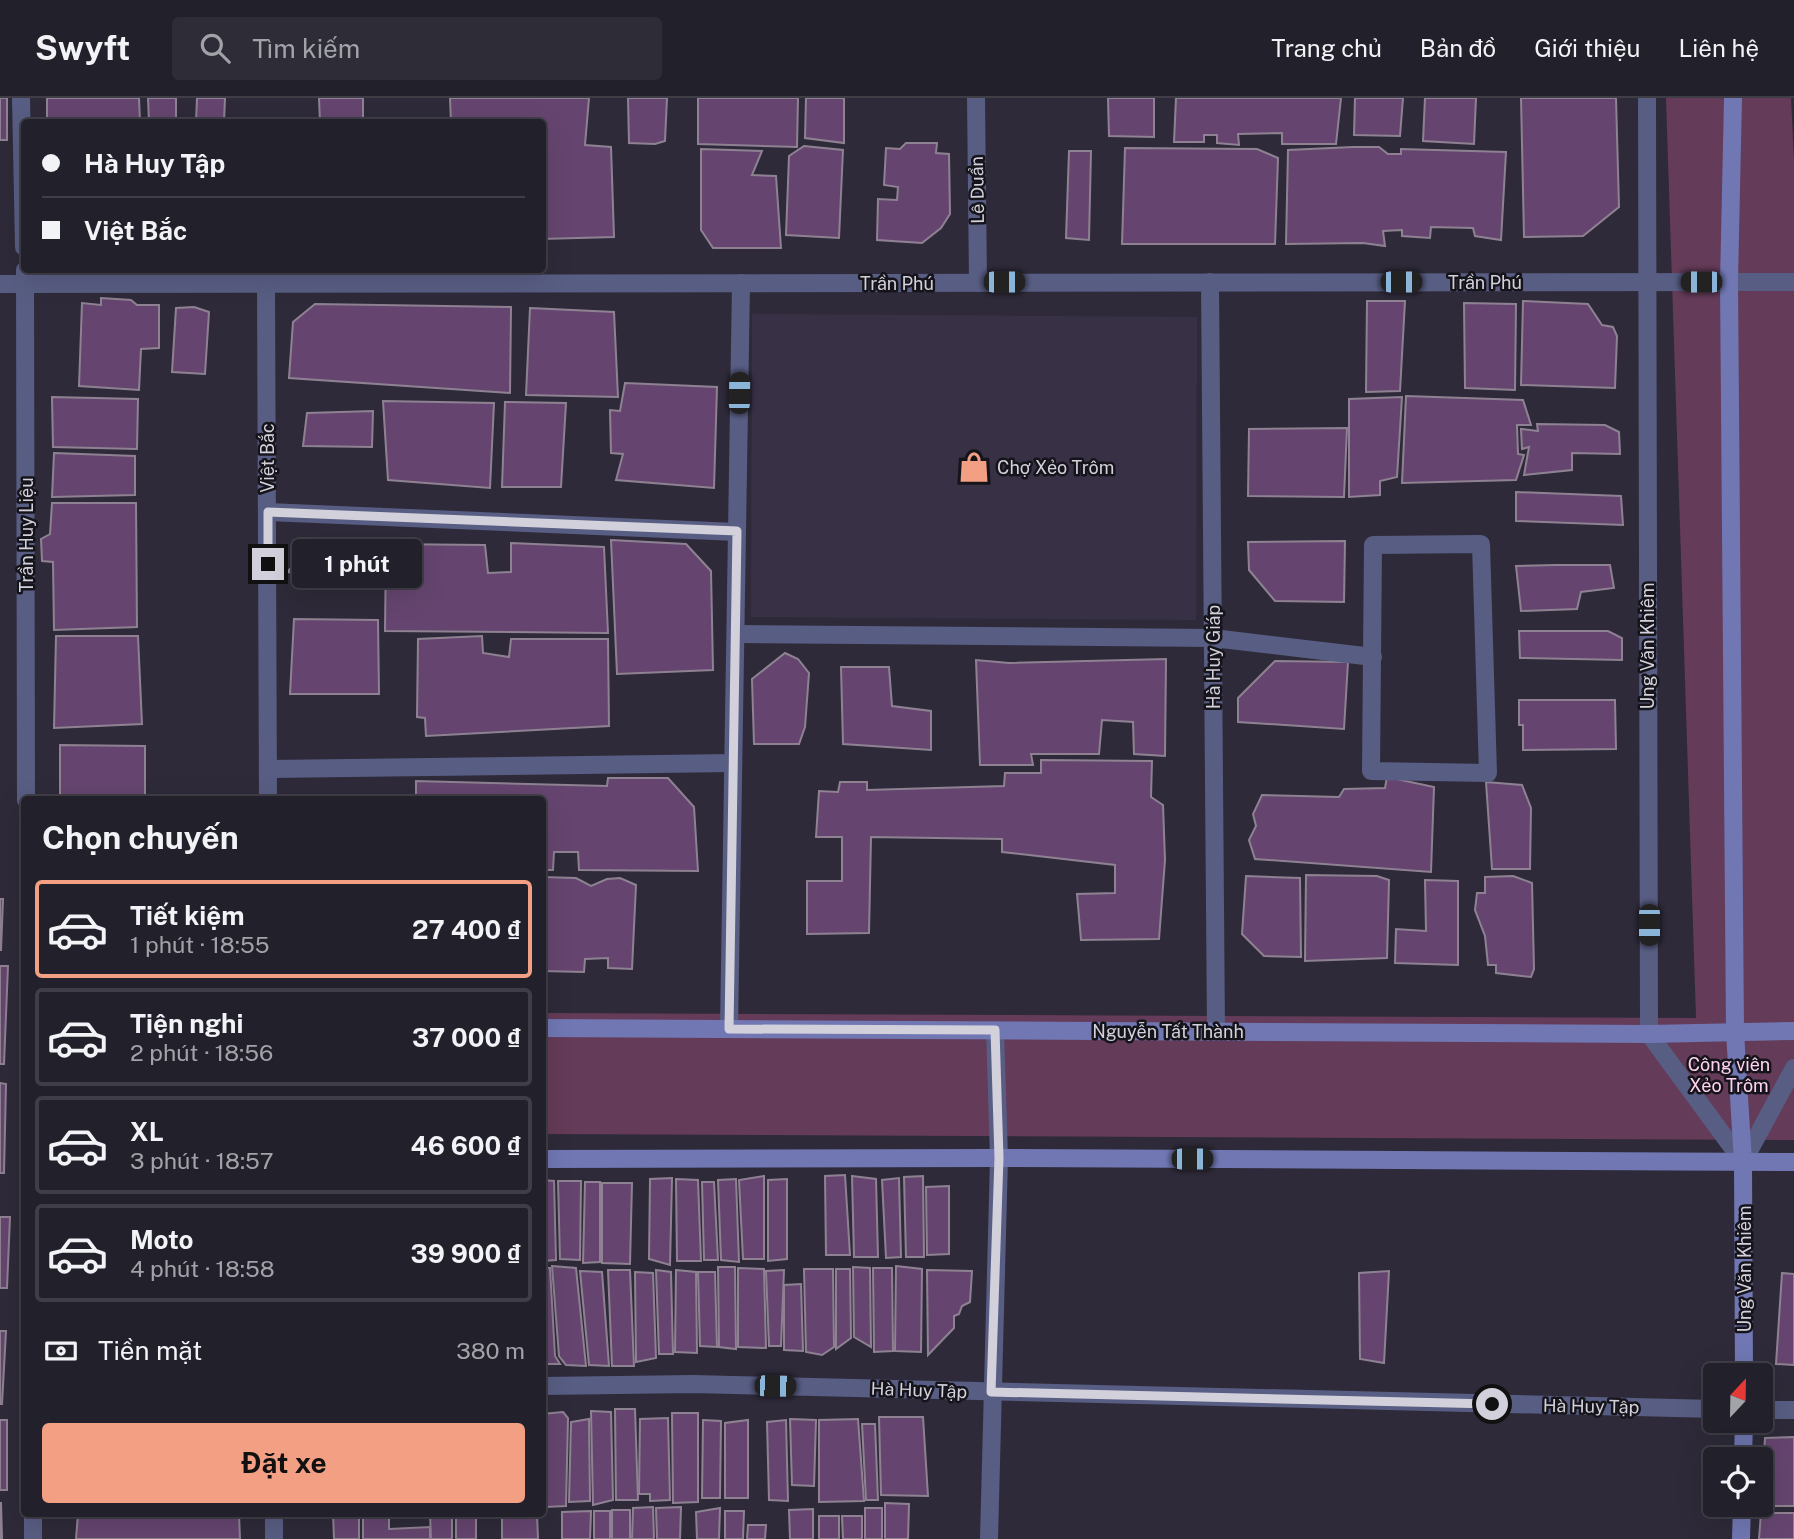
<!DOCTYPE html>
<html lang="vi">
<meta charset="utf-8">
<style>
:root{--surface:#22202b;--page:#2e2d37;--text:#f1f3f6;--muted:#a2a3a9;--line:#3f3e47;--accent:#f39f83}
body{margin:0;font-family:"Public Sans",sans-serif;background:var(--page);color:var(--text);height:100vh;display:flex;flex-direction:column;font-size:26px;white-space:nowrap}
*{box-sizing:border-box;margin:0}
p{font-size:23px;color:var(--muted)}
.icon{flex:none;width:38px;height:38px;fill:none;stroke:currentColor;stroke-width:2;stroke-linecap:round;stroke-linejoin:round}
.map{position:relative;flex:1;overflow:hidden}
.sheet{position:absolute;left:21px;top:698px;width:525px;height:721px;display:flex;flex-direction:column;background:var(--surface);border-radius:7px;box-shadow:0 7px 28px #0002,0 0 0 2px var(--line)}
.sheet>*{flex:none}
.guide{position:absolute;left:21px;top:21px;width:525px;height:154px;border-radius:7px;box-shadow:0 7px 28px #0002,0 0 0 2px var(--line);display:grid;align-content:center;height:154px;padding:0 21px;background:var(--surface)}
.needle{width:46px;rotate:22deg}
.controls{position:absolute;left:1703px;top:1265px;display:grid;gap:14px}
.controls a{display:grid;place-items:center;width:70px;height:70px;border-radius:7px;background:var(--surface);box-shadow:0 7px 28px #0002,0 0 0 2px var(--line);font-size:35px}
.end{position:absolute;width:32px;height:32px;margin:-16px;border:9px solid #d2d0da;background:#111;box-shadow:0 0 0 4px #111}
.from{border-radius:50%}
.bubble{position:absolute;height:49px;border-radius:7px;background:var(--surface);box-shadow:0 7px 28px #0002,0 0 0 2px var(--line);font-size:23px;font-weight:700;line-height:49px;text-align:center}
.car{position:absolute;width:21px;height:42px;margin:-21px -10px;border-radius:9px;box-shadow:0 0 5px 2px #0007;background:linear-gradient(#222 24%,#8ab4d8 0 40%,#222 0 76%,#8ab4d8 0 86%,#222 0)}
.guide b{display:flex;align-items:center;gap:24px;height:66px;font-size:26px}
.guide b+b{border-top:2px solid var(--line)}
.guide i{width:18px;height:18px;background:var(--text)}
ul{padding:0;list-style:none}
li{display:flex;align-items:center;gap:21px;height:98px;margin:0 14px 10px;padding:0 7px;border:4px solid var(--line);border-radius:7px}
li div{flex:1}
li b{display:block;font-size:26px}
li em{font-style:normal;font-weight:700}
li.current{border-color:var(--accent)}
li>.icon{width:63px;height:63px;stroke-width:1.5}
h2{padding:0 21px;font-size:32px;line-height:84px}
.pay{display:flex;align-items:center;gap:18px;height:77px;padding:0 21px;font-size:26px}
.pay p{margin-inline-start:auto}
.button{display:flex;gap:14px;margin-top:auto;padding:14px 21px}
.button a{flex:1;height:80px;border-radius:7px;background:var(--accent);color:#111;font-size:28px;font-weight:700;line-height:80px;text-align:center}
header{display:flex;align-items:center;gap:42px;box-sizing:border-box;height:98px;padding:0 35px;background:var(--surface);border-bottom:2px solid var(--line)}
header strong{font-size:33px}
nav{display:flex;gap:38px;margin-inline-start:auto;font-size:24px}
.search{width:490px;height:63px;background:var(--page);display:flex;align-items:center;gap:18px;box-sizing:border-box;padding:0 24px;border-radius:7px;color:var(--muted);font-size:26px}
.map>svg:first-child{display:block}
</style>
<header>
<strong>Swyft</strong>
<div class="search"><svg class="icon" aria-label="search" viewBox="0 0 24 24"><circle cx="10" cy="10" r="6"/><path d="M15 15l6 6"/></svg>Tìm kiếm</div>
<nav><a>Trang chủ</a><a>Bản đồ</a><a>Giới thiệu</a><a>Liên hệ</a></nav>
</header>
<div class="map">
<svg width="1794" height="1441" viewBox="0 0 1794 1441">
<rect width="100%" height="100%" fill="#2e2a39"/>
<polygon fill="#383146" points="752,216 1197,219 1196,522 751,519"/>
<polygon fill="#643b58" points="1666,0 1791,0 1794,63 1794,1042 543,1036 543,915 1696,920"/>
<g fill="#65456f" stroke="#8e8292" stroke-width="2">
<rect x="0" y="0" width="7" height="42"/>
<polygon points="47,0 139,0 140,24 47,24"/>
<polygon points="148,0 176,0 176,24 149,24"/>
<polygon points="197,0 225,0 224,24 196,24"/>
<polygon points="319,0 363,0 363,24 320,24"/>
<polygon points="450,0 589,0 585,47 611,49 614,139 542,141 542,24 451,24"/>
<polygon points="628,0 667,0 665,43 655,46 629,45"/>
<polygon points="698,0 798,0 797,49 698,46"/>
<polygon points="806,0 844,0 844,45 805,40"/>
<polygon points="1108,0 1154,0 1154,39 1109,38"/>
<polygon points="1176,0 1341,0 1336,46 1282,46 1282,35 1238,36 1239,47 1217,45 1217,37 1204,37 1204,44 1174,44"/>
<polygon points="1355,0 1403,0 1400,38 1354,37"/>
<polygon points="1425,0 1476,0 1474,46 1423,43"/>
<polygon points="1521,0 1616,0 1619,109 1583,138 1524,139"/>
<polygon points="906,45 937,45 936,55 949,56 950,116 941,130 922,145 877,142 878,101 897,102 898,89 884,87 886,50 900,51"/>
<polygon points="804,48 843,52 839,140 786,137 789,58"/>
<polygon points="1353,49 1379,49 1388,56 1401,56 1401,51 1506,54 1501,142 1475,138 1473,130 1431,129 1430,140 1402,138 1402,132 1383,133 1385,148 1363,145 1286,146 1288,52"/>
<polygon points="1125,50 1257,51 1278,60 1275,146 1122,146"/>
<polygon points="701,51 762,53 752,77 776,78 781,150 713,150 701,132"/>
<polygon points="1069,53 1091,53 1089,142 1066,140"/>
<polygon points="101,200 131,202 137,207 159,207 159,250 141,251 139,292 79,288 82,205 101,207"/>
<polygon points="1367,203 1405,203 1400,293 1366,294"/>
<polygon points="1523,203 1588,206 1602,227 1613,229 1617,238 1615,290 1521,287"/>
<polygon points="1464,205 1516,206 1515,292 1465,290"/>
<polygon points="315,206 511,209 510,295 289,280 293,224"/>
<polygon points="194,209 209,214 205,276 172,274 176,210"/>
<polygon points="530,210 614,214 618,299 526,297"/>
<polygon points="625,285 717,289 714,390 616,382 623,356 611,355 610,312 620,313"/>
<polygon points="1406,298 1523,302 1531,327 1517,327 1518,356 1524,357 1516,382 1402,385"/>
<polygon points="52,299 138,301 137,351 53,349"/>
<polygon points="1402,299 1397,379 1380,383 1380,397 1349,399 1349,301"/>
<polygon points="383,303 494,305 490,390 388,382"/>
<polygon points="505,304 566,305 561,389 502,389"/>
<polygon points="373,313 372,349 303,348 307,315"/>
<polygon points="1537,326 1605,327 1619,334 1620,356 1572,355 1572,372 1524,377 1529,349 1522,351 1521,331 1538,333"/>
<polygon points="1347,330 1344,399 1248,398 1249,331"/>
<polygon points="54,355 135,358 135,397 52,399"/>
<polygon points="1516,394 1621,398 1623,427 1516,423"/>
<polygon points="52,405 136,405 137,529 54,532 53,464 42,463 41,441 50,436"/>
<polygon points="611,442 686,446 711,473 713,572 617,576"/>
<polygon points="1345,443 1344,504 1275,503 1249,472 1248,444"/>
<polygon points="316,444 380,448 380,479 287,474"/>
<polygon points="511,445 604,449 608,535 385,533 386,446 485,447 488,475 511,474"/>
<polygon points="1556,467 1610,467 1614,490 1581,494 1577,511 1521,513 1516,468"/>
<polygon points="294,521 378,522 379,596 290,596"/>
<polygon points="1519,533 1608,533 1622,540 1622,562 1520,560"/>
<polygon points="56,538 138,538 142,626 54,630"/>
<polygon points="482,538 483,555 509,559 511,541 608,541 609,628 426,638 425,620 417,619 418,541"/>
<polygon points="785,555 798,561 809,575 805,629 799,646 754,646 752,581"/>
<polygon points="1166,561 1165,658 1134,656 1133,624 1102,622 1099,656 1031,656 1033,667 980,667 976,562 1009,565"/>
<polygon points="1275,563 1348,564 1344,631 1238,624 1238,600"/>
<polygon points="841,569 889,569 892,608 931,613 931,652 843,646"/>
<polygon points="1519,602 1615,602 1616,651 1523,652 1523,627 1519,627"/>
<polygon points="60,647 145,648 145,702 60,702"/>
<polygon points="1041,662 1152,663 1151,699 1163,707 1165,762 1159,841 1081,842 1077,796 1115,795 1115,767 1002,754 1002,741 871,739 869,835 807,836 807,783 842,783 842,739 816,739 819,693 838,694 840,684 867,684 867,692 1004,688 1005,675 1041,675"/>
<polygon points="1387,679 1434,689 1431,774 1255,761 1249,742 1256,728 1253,716 1262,697 1339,699 1344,691 1385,690"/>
<polygon points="608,680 668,680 694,709 698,773 579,772 578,754 554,754 553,772 542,772 542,702 416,702 416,683 607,688"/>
<polygon points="1486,684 1522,687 1531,710 1530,771 1492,771"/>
<polygon points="1306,777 1377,778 1389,782 1387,860 1305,863"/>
<polygon points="1246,778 1300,780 1301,859 1264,858 1242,836"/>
<polygon points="1513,778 1532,785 1534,871 1531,879 1496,875 1496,867 1488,867 1485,838 1475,812 1477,795 1485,795 1485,779"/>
<polygon points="542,779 576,780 591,788 607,781 620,780 636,787 632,871 608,870 608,860 585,861 584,874 542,873"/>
<polygon points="1425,782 1458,783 1458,867 1395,865 1396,831 1426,833"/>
<polygon points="0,801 3,801 1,852 0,852"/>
<polygon points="0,868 8,868 4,966 0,966"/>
<polygon points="0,985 6,986 4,1075 0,1075"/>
<polygon points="845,1077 850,1157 826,1157 825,1078"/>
<polygon points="764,1078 764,1161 743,1161 739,1082"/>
<polygon points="852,1078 876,1081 878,1159 854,1159"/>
<polygon points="923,1078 924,1159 906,1159 904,1079"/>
<polygon points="672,1080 670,1167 649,1161 650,1081"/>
<polygon points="899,1080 901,1159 886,1160 882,1082"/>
<polygon points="676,1081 698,1082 701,1163 677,1163"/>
<polygon points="736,1081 739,1164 721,1162 718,1082"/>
<polygon points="787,1081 787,1161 768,1163 768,1082"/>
<polygon points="542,1082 554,1083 556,1162 542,1163"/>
<polygon points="558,1083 581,1083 580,1162 560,1161"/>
<polygon points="585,1084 600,1084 600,1164 583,1165"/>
<polygon points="702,1084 714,1084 718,1162 704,1162"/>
<polygon points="602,1085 632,1085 630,1166 602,1165"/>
<polygon points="949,1088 949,1156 927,1157 926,1089"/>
<polygon points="0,1119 10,1119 7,1190 0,1190"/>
<polygon points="552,1168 576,1170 586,1268 566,1267 559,1258"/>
<polygon points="896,1168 922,1171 921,1254 895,1253"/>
<polygon points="718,1169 735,1169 736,1251 719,1249"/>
<polygon points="853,1169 870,1170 871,1249 854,1239"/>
<polygon points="542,1170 550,1170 555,1258 560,1266 547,1266 542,1257"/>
<polygon points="738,1170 764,1171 766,1250 738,1249"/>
<polygon points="873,1170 892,1170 893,1253 874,1254"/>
<polygon points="804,1171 833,1171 834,1249 822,1257 806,1254"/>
<polygon points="836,1171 850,1171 851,1240 836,1251"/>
<polygon points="608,1172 630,1172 634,1268 612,1268"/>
<polygon points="656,1172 671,1174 673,1256 659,1256"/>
<polygon points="676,1172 696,1174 697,1255 675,1254"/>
<polygon points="784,1172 781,1248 769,1248 766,1173"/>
<polygon points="927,1172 972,1173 970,1204 962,1208 959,1216 954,1218 954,1230 928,1257"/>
<polygon points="580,1173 602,1174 609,1268 589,1267"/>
<polygon points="1389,1173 1384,1265 1360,1261 1359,1175"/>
<polygon points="635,1174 653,1175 656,1260 636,1264"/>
<polygon points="698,1174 715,1174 717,1249 700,1248"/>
<polygon points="1782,1175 1794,1176 1794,1267 1776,1266"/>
<polygon points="801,1186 803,1253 784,1252 784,1187"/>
<polygon points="0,1233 6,1233 2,1306 0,1306"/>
<polygon points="615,1311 635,1311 638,1402 616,1402"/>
<polygon points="591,1313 611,1314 613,1402 593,1407"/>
<polygon points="563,1314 568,1320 566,1408 545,1409 542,1408 542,1316"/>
<polygon points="672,1315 698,1315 698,1404 673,1405"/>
<polygon points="879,1319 923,1319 928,1398 881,1397"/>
<polygon points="668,1320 670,1402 650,1403 650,1396 639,1396 640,1321"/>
<polygon points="589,1321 590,1403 569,1404 571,1324"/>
<polygon points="790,1321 816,1322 814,1388 792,1387"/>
<polygon points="858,1321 864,1403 819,1404 819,1322"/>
<rect x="0" y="1322" width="7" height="70"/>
<polygon points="703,1322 721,1323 720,1400 702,1400"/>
<polygon points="748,1322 748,1400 725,1400 725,1325"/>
<polygon points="786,1322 788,1403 769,1402 767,1324"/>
<polygon points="862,1326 875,1326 878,1402 866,1402"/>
<polygon points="1794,1339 1794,1408 1761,1408 1765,1340"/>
<polygon points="1,1404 2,1441 0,1441"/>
<polygon points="885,1405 909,1406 908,1441 885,1441"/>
<polygon points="653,1409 654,1441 632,1441 633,1410"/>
<polygon points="681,1409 680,1441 657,1441 656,1410"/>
<polygon points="720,1410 719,1441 697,1441 696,1414"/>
<rect x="865" y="1410" width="17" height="31"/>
<polygon points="813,1411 813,1441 790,1441 789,1412"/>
<rect x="612" y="1412" width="18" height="29"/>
<polygon points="591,1413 590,1441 562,1441 562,1414"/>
<rect x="594" y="1413" width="16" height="28"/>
<polygon points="725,1413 744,1413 743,1441 725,1441"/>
<polygon points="1761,1415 1794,1415 1794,1441 1759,1441"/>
<polygon points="78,1416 239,1416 240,1441 76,1441"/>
<polygon points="333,1416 359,1416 359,1441 334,1441"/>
<polygon points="363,1416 389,1416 389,1431 430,1429 430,1441 363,1441"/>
<polygon points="430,1416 452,1416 452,1441 431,1441"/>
<rect x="456" y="1416" width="20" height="25"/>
<polygon points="502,1416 537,1416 538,1441 502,1441"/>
<rect x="819" y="1418" width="20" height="23"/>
<polygon points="842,1418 862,1418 862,1441 843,1441"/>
<polygon points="748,1427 766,1427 765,1441 747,1441"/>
</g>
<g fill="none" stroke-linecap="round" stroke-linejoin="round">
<g stroke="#585d83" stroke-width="18">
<polyline points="21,0 24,149"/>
<polyline points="976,0 978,185"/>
<polyline points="1647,0 1649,936 1743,1064 1794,970"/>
<polyline points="25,172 26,702"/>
<polyline points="1210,184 1216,933"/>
<polyline points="0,186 1794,184"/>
<polyline points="266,186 268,702"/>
<polyline points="268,414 737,434"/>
<polygon points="1481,446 1488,675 1371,673 1373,447"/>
<polyline points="736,536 1213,540 1373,559"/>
<polyline points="269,671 733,665"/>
<polyline points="729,931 741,185"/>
<polyline points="542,1288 693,1286 1715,1311"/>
<polyline points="1760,1312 1794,1312"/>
<polyline points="33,1441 33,1416"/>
<polyline points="274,1441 274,1416"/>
<polyline points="989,1441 999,1060 995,932"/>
</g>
<g stroke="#7077b3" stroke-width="18">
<polyline points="1733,0 1729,184 1735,934 1743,1064 1744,1278"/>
<polyline points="542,930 1649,936 1794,933"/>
<polyline points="542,1061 999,1060 1794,1064"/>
<polyline points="1743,1362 1744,1323"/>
<polyline points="1741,1441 1742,1407"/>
</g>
</g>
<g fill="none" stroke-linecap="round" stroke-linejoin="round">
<polyline stroke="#d2d0da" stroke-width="9" points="268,466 268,414 737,433 729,931 995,932 999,1060 991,1294 1492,1306"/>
</g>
<defs>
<symbol id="shop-bare" viewBox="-9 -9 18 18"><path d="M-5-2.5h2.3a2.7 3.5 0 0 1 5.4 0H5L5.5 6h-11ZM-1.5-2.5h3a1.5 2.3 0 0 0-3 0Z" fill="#f39f83" stroke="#16141b" stroke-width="2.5" paint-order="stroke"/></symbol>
</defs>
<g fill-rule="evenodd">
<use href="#shop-bare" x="952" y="347" width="44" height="44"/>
</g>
<g text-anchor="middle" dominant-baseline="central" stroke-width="5" stroke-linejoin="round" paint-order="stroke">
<g font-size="18" fill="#d2d0da" stroke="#16141b">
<text transform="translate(977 92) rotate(-91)">Lê Duẩn</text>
<text x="1485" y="184">Trần Phú</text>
<text x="897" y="185">Trần Phú</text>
<text transform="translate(267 360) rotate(-90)">Việt Bắc</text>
<text transform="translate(26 437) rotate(-90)">Trần Huy Liệu</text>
<text transform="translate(1647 548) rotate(-90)">Ung Văn Khiêm</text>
<text transform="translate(1213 559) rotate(-90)">Hà Huy Giáp</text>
<text x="1168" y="933">Nguyễn Tất Thành</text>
<text transform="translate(1744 1171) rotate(-90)">Ung Văn Khiêm</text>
<text transform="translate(919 1292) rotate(2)">Hà Huy Tập</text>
<text transform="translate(1591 1308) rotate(1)">Hà Huy Tập</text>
</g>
<g font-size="18" fill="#d2d0da" stroke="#16141b" text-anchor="start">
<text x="997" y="369">Chợ Xẻo Trôm</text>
</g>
<g font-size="18" fill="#ffd2f0" stroke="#16141b">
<text x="1729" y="966">Công viên<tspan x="1729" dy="21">Xẻo Trôm</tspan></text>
</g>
</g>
</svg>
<div class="controls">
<a><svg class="needle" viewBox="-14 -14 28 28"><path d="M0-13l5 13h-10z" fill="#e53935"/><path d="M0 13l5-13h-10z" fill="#a2a3a9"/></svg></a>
<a><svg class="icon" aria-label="locate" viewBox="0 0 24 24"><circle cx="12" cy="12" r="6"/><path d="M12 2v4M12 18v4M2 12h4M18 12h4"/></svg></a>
</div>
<i class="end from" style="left:1492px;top:1306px"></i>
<i class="end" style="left:268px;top:466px"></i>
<div class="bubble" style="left:292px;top:441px;width:130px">1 phút</div>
<i class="car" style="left:1004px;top:184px;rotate:90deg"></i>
<i class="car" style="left:1401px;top:184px;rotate:90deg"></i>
<i class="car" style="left:1701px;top:184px;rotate:270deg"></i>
<i class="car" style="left:739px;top:295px;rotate:1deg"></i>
<i class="car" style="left:1649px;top:827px;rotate:180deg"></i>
<i class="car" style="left:1192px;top:1061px;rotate:90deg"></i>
<i class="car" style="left:775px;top:1288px;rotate:91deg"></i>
<div class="guide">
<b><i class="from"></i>Hà Huy Tập</b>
<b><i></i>Việt Bắc</b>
</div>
<section class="sheet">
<h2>Chọn chuyến</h2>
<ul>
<li class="current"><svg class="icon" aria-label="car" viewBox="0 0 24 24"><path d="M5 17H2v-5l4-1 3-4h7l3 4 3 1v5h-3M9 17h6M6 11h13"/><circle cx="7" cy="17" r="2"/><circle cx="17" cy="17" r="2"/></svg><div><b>Tiết kiệm</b><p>1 phút · 18:55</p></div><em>27 400 ₫</em></li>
<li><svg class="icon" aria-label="car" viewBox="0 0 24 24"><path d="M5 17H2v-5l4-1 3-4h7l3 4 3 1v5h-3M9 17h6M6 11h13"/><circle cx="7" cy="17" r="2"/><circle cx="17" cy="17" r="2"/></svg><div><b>Tiện nghi</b><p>2 phút · 18:56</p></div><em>37 000 ₫</em></li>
<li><svg class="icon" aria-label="car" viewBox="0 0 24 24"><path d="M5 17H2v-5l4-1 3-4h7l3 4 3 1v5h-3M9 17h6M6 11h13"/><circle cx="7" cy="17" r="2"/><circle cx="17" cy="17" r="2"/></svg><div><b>XL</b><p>3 phút · 18:57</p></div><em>46 600 ₫</em></li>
<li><svg class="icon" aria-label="car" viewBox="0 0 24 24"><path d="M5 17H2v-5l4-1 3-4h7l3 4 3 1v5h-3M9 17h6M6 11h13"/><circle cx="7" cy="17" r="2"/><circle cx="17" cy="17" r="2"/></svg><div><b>Moto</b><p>4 phút · 18:58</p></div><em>39 900 ₫</em></li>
</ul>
<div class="pay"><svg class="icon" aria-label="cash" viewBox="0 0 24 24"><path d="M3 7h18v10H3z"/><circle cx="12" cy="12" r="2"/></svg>Tiền mặt<p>380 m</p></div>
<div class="button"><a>Đặt xe</a></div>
</section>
</div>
